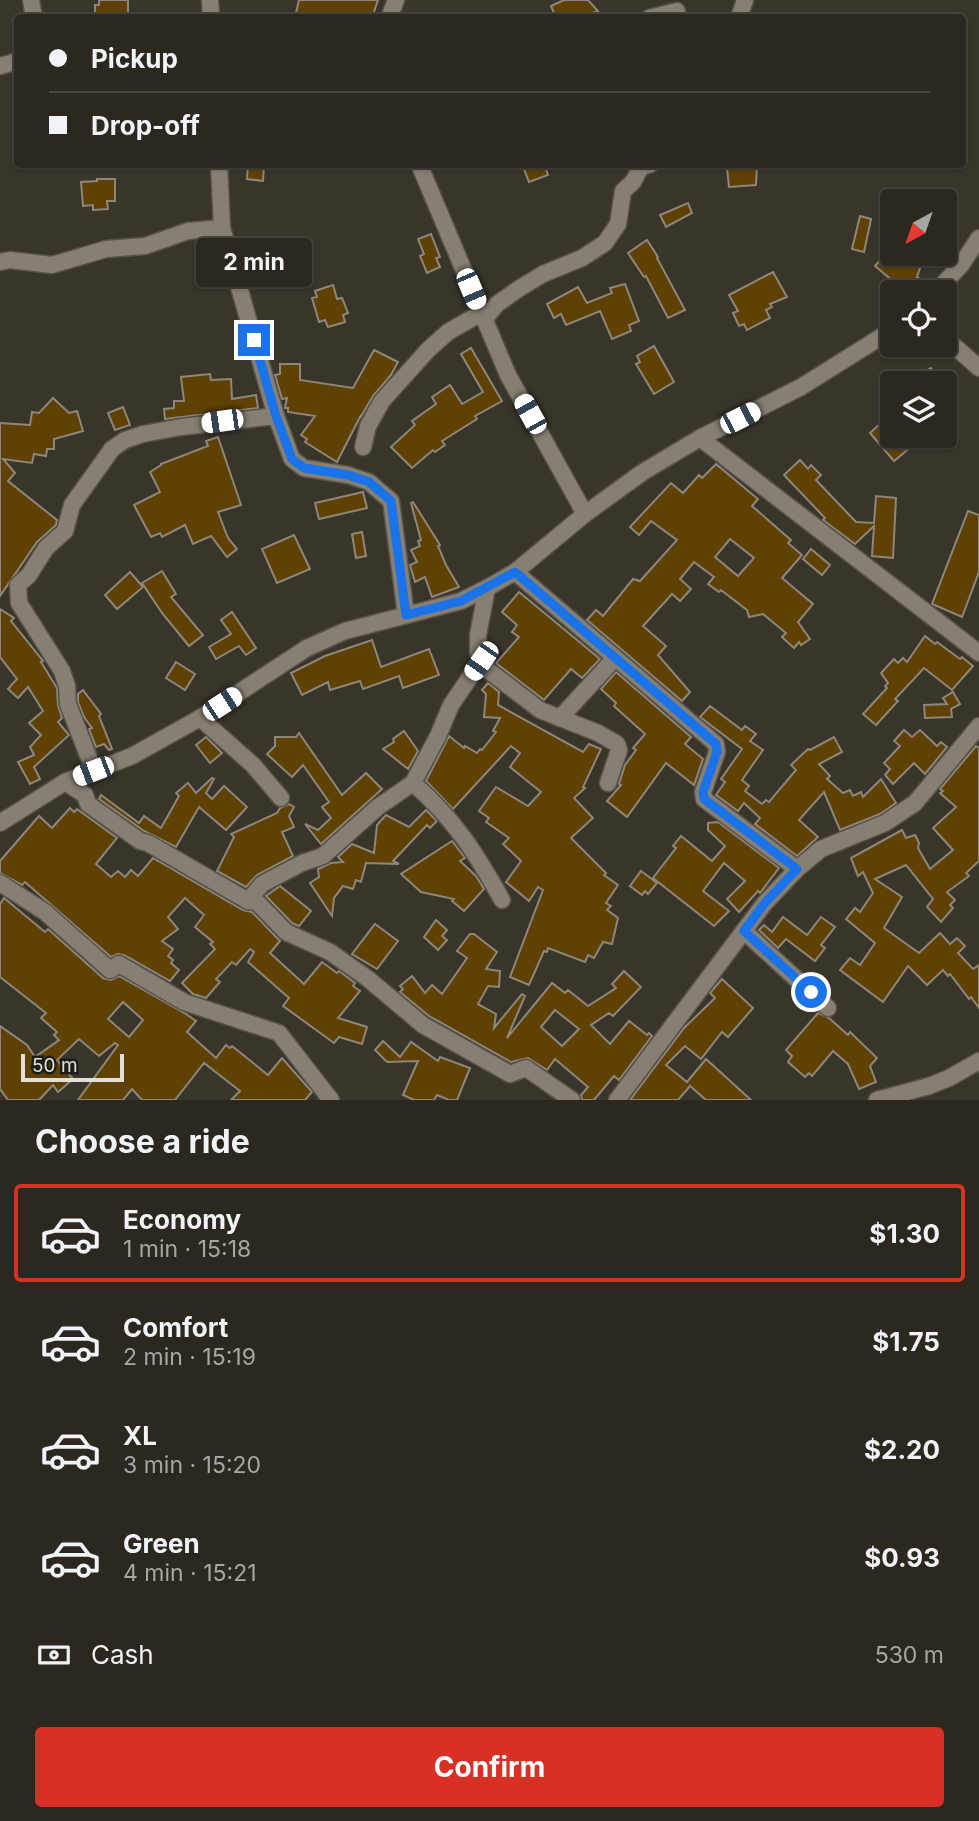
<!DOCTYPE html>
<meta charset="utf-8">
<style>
:root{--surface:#2c2820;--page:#343029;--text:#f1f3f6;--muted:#a6a6a5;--line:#48443e;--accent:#d93025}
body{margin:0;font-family:Inter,sans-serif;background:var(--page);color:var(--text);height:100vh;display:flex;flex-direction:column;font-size:26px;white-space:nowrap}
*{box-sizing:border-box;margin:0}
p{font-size:23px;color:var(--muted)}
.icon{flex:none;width:38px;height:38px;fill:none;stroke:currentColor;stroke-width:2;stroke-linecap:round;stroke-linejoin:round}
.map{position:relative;height:1100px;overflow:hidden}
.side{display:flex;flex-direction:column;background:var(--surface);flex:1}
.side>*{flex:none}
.banner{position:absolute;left:14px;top:14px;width:952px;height:154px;border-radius:7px;box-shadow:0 2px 5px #0004,0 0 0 2px var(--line);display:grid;align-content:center;height:154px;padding:0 35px;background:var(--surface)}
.needle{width:46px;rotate:220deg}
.tools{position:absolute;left:880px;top:189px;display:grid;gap:14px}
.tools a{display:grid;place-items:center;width:77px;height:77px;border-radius:7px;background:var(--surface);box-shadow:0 2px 5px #0004,0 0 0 2px var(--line);font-size:35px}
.scale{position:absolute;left:21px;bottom:18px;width:103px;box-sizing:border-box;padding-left:7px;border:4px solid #e2ded8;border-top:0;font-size:19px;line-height:24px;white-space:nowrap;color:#e2ded8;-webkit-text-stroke:5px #1f1d18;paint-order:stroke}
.end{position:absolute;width:32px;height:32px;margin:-16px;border:9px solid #1a73e8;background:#fff;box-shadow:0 0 0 4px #fff}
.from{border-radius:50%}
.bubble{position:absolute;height:49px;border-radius:7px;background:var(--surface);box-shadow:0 2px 5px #0004,0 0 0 2px var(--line);font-size:23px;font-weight:700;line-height:49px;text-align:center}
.car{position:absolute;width:21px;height:42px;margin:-21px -10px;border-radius:9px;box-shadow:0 0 5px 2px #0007;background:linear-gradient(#fff 24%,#345 0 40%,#fff 0 76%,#345 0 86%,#fff 0)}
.banner b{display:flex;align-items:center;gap:24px;height:66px;font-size:26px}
.banner b+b{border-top:2px solid var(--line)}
.banner i{width:18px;height:18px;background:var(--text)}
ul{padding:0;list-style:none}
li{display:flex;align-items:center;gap:21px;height:98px;margin:0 14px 10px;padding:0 21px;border:4px solid transparent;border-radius:7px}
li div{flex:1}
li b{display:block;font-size:26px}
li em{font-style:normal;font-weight:700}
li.on{border-color:var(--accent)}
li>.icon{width:63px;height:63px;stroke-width:1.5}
h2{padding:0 35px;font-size:32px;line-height:84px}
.pay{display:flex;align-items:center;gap:18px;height:77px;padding:0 35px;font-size:26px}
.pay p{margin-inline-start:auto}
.button{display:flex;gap:14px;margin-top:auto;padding:14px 35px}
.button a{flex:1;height:80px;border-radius:7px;background:var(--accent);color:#fff;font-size:28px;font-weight:700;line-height:80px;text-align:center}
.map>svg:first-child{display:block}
</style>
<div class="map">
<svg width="979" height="1100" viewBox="0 0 979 1100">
<rect width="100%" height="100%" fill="#3a352b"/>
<g fill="#5f4203" stroke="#8d867b" stroke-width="2" fill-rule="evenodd">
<polygon points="99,0 128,0 128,18 95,18 95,5 99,5"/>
<polygon points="299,0 378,0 372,18 304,18 305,15 296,13"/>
<polygon points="564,0 588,0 598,11 581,18 556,18 551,6"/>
<polygon points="248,164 264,164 263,181 247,179"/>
<polygon points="522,164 544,164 548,175 529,182"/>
<polygon points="734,164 757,164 756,185 729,187 727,168 733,167"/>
<polygon points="97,179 115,179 115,201 107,201 108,209 93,210 93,205 83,206 81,182 97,181"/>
<polygon points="688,203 692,213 666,227 660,215"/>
<polygon points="860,216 871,219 864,252 852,249"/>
<polygon points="431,234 440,257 436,258 440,267 427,273 420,256 424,254 418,239"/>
<polygon points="647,240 658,257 657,258 685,310 668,318 646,276 644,277 628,253"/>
<polygon points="888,251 900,254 921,265 917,277 922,280 916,290 912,288 909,292 904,292 892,285 894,282 875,266"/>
<polygon points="773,272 787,297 770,304 772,307 766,310 770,318 747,330 744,324 739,326 733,313 738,311 729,295"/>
<polygon points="625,284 639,321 629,325 631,331 612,339 600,311 566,325 561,314 554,318 547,304 578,287 587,303 612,293 610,288"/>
<polygon points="333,285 337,299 342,298 348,313 343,315 345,322 328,327 325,320 319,322 312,298 317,297 315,291"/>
<polygon points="654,346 674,382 654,394 636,364 640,362 637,356"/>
<polygon points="471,348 502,401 475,416 477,419 442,441 445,445 435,452 433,450 412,468 391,447 415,425 412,421 436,404 432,397 450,385 462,404 483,392 461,354"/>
<polygon points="374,350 398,362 391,375 373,396 360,418 361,415 337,462 305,442 307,439 301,435 315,416 288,412 288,408 285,408 287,398 282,399 275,375 280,374 280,364 300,364 300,380 353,388"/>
<polygon points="931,368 938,383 901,383"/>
<polygon points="210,374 211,380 231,379 232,399 256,395 258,408 165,419 164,409 174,408 174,401 184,401 181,377"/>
<polygon points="53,398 69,413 77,411 83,431 54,439 54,449 47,449 46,456 34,454 32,463 3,459 15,473 8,481 57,520 56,525 37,542 0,596 0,423 30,425 32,412 39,413"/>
<polygon points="123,407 130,425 115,430 108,413"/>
<polygon points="892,413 892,436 924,436 894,461 870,433"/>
<polygon points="218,437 241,505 218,512 228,538 237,549 227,557 211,536 193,544 185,525 162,537 160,533 151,537 134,505 160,492 150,472 161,465 161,464 208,446 206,441"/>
<polygon points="800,460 808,469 811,465 821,475 816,480 856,522 874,523 876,496 896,498 893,558 872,556 874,526 855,544 823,520 825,518 784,475"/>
<path d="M 716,464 L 758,499 L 752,506 L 791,540 L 788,543 L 802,555 L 782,578 L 813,604 L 798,622 L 810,639 L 801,645 L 799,642 L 794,648 L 782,637 L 786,633 L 763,614 L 749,617 L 747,610 L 721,590 L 719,592 L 708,584 L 714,577 L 694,562 L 680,579 L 691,589 L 680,601 L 672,594 L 643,626 L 666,646 L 658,655 L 690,692 L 682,701 L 587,620 L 596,610 L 603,616 L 633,579 L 640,581 L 677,540 L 651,521 L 639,535 L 630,527 L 671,483 L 683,493 L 699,475 L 702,478 ZM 730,539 L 754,558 L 738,576 L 715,557 Z"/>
<polygon points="363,492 367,508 319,519 315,503"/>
<polygon points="413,502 440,545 438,546 446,565 459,587 432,597 425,577 415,582 410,565 417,562 411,550 420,546 418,541 421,540 411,503"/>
<polygon points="968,511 979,515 979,572 962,617 932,604"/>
<polygon points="362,532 366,556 356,558 352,534"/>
<polygon points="294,535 310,569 277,583 262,549"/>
<polygon points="811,549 830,565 822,575 803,559"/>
<polygon points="162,571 176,594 171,597 203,635 189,646 162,613 142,583"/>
<polygon points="130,572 143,587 117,609 105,595"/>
<polygon points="519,592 600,659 582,678 571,669 544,700 496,663 519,637 512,632 517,625 502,612"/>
<polygon points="0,609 14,618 11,621 43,661 41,662 57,688 58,705 62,718 58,722 69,735 34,767 40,779 30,784 18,762 34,755 30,747 41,735 29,723 43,711 28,687 18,698 8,689 17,679 0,657"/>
<polygon points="232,612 256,648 246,655 239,646 216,659 209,647 231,634 221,620"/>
<polygon points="925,636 935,644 937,642 960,659 962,657 973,666 952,690 924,668 895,699 898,701 876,725 863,714 887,688 885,686 888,683 881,673 894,659 898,663 903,658 907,662"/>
<polygon points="372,640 381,667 429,649 439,675 403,688 399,676 363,689 360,681 330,690 328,682 302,695 291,673 325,656"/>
<polygon points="176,662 195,674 185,690 166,678"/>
<polygon points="616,672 691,737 685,744 703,759 694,785 666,763 627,817 607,801 621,785 619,784 625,765 636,750 633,748 645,734 614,706 616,703 601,689"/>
<polygon points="488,683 499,692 498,705 583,752 589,744 601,749 583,787 585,788 574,798 593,818 571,838 606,873 604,875 618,885 606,903 611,906 607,910 618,918 612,944 603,942 594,958 588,955 585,962 548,948 547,952 544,951 529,985 510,977 543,890 538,887 529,901 506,882 521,861 503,844 509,838 486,822 489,818 479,811 496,787 528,806 541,792 510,767 520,753 511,746 453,809 426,781 449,736 464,748 465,746 477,753 480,749 482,750 496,732 493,731 500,718 484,717 486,694 482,690"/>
<polygon points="83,690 101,714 99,716 112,749 109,750 104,744 96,747 89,729 92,728 84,717 78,702 78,694"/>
<polygon points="953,692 960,704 951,709 952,717 925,718 924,705 947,704 943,698"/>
<polygon points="710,706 742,730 745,726 756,734 750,741 763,750 742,780 749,786 745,791 762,804 766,800 769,802 796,770 791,765 808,749 810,750 834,737 842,752 819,764 830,776 827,779 843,793 850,790 853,796 861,792 863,797 881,779 896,803 880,814 840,830 824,792 799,820 818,837 797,856 755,824 760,818 744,803 738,811 716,795 725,782 721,779 742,749 700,717"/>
<polygon points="904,730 912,737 920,730 937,746 941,742 947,747 925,774 914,763 893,784 885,775 890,769 884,763 900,746 894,741"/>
<polygon points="404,731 418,751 408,769 383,749 394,742 393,739"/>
<polygon points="299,733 342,795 366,773 382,789 321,844 305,824 318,830 331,818 322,807 329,802 303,765 292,777 267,754 275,746 275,737 296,737"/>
<polygon points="206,737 222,753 210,763 196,745"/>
<polygon points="976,746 979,748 979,861 966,873 969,876 947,892 955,900 950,905 953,908 941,922 927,907 933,899 906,865 875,879 902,897 884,928 919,953 940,933 950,944 957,938 965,946 958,953 973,969 979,965 979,1008 971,997 969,999 950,974 948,976 943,970 927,985 908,966 883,1002 840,970 850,958 860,965 875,943 846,919 855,908 860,912 873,893 863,872 858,876 851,858 902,830 906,838 915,835 919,843 918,848 930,869 953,850 933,828 956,807 940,793 943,791 940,789"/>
<polygon points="212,778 214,779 206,793 212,799 224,786 247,807 226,830 199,807 176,847 144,831 99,799 101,795 139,823 144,816 161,828 179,796 176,793 188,783 196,793"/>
<polygon points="289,804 294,807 289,816 294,827 282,832 293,856 257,875 246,887 217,871 234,837 231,834 277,813 280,808"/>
<polygon points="70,808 74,812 77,809 117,838 96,864 111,877 118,871 125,877 131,870 138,876 153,858 243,910 252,912 280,941 270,953 304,984 322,962 337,973 339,971 355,983 353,986 360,991 338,1018 367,1027 362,1044 339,1037 334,1043 283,1006 289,998 248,962 254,952 250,949 236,965 232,962 216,979 220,982 206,998 193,994 182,983 215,949 210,944 213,942 195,927 204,915 185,898 168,917 178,929 162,941 173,949 168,956 173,960 171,963 179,970 170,981 124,955 118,954 111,957 25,882 22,885 0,873 0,861 39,816 52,828"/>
<polygon points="426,810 437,821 430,828 427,825 393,861 399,864 366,863 361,882 356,880 353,889 343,886 334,898 332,916 310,883 319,877 318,869 331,863 343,862 338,857 352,844 374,853 377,825 386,815 409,827"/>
<polygon points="718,822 779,868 760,893 758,891 739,912 727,899 745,881 724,863 703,891 729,911 714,926 653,878 676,848 673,846 681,836 712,861 725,846 708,830 708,823"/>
<polygon points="452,841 465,858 460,861 476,876 484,889 464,911 452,901 454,899 421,892 401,874"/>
<polygon points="641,871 657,883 648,894 645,891 642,895 630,886"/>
<polygon points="280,886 311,911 299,926 292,923 266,896"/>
<path d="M 4,898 L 45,932 L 48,929 L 103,978 L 111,980 L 119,976 L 186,1014 L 196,1021 L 187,1032 L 216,1058 L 226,1045 L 230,1048 L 232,1046 L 268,1075 L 282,1058 L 312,1092 L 305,1100 L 231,1100 L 240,1091 L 204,1063 L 175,1100 L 142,1100 L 132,1089 L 123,1100 L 78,1100 L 118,1045 L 115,1043 L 99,1056 L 79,1039 L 57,1060 L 73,1079 L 58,1092 L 53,1085 L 39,1100 L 8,1100 L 0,1089 L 0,1026 L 27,1045 L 35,1057 L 59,1040 L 54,1035 L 57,1032 L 41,1018 L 46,1013 L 0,977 L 0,904 ZM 123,1002 L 143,1020 L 129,1037 L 108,1019 Z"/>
<polygon points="783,917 807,935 821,917 835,927 821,945 825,948 815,961 786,939 778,948 759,930 764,925 772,932"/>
<polygon points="436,920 447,930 442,936 447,940 438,950 424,937"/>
<polygon points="375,924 398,941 377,969 352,954"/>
<path d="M 470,934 L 474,934 L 497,952 L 486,969 L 500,971 L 499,987 L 488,986 L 478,1004 L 496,1014 L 494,1028 L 522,994 L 525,996 L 507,1038 L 552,983 L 565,993 L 568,990 L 588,1006 L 616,988 L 612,984 L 624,971 L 641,987 L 613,1016 L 609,1013 L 591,1025 L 610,1044 L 629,1021 L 647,1035 L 649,1033 L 652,1036 L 619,1080 L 614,1076 L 594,1100 L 582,1100 L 581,1095 L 588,1087 L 555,1059 L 547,1070 L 528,1058 L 511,1062 L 429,1016 L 400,992 L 403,989 L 400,986 L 412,976 L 425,993 L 432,985 L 442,994 L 467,958 L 457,951 ZM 555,1010 L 579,1029 L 562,1046 L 541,1027 Z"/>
<polygon points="722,979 753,1008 728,1037 722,1032 701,1059 685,1046 666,1065 687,1082 706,1059 751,1100 706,1100 690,1086 678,1100 630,1100 684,1028 715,998 710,993"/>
<polygon points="818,1013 829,1018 848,1035 850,1032 877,1058 870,1066 876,1082 859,1089 848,1064 833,1051 812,1076 809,1073 805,1077 788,1062 792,1056 786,1050"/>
<polygon points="383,1041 400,1057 411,1042 438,1061 440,1057 470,1068 457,1100 449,1100 437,1095 434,1100 414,1100 403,1095 418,1061 387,1062 375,1050"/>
</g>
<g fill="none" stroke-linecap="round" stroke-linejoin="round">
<defs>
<g id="minor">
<polyline points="31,0 34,18"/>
<polyline points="210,0 211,18"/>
<polyline points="389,18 396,0"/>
<polyline points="649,18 677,11"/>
<polyline points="739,18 745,0"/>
<polyline points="0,66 18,61"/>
<polyline points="219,164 222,228 276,416 292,459 304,468 348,475 369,482 391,501 406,615"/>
<polyline points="419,164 508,375 585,514"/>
<polyline points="0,262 10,260 52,265 106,249 145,246 188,231 222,228"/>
<polyline points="936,292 961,265 979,238"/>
<polyline points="484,320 497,304 520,288 543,274 582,258 605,243 618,224 623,191 633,182 641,167 651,164"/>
<polyline points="945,338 979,368"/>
<polyline points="700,438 979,653"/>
<polyline points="363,447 368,426 382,401 428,350 448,332 481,313"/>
<polyline points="515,572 716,744 717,752 703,792 704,799 797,869"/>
<polyline points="487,588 478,635 478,652 481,661 489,671 540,710 598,733 617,744 619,750 608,783"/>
<polyline points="200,718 253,765 281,798"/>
<polyline points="560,718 615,658"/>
<polyline points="94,771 68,704 67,686 62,671 19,603 18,585 29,575 46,548 65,531 72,505 112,449 125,440 143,434 181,427 276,416"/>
<polyline points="65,782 85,795 88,804 140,841 148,843 248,901 257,902 286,932 330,952 367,978 423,1025 510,1074 526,1068 572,1100"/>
<path d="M 413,783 C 454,819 476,853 502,900"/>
<polyline points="0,823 65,782 132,756 200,718 307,648 345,631 461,601 487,588 515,572 585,514 643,472 700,438 801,387 892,330"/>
<polyline points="0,883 45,912 110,970 119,964 184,1002 279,1033 331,1100"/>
<polyline points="248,901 262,884 302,863 323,856 378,807 413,783 438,736 451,705 481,661"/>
<polyline points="744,931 828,1008"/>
<polyline points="617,1100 764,904 797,869 821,849 885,823 915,803 979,726"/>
<polyline points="877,1100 929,1086 949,1078 979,1061"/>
</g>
</defs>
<use href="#minor" stroke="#58524a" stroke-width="19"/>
<use href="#minor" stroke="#867f74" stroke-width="16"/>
</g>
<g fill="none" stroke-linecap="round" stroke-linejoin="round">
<polyline stroke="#1a73e8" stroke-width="9" points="254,340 276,416 292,459 304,468 348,475 369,482 391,501 406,615 461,601 515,572 716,744 717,752 703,792 704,799 797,869 764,904 744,931 811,992"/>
</g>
</svg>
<div class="tools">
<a><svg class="needle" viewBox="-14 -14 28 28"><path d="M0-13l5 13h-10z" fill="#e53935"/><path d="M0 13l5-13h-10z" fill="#a6a6a5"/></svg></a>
<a><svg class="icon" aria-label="locate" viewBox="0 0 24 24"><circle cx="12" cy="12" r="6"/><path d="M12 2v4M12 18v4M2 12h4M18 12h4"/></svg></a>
<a><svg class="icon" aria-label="layers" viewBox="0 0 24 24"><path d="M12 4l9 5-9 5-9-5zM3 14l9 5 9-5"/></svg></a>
</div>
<div class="scale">50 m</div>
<i class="end from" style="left:811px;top:992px"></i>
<i class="end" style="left:254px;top:340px"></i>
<div class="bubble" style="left:196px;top:238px;width:116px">2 min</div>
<i class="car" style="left:471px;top:289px;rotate:157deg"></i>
<i class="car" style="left:530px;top:414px;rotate:331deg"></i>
<i class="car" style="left:740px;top:418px;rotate:63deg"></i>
<i class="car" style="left:222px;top:421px;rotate:262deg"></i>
<i class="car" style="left:481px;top:661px;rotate:215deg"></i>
<i class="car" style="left:222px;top:704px;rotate:57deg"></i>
<i class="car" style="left:93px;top:771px;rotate:249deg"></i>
<div class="banner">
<b><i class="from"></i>Pickup</b>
<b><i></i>Drop-off</b>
</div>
</div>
<section class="side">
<h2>Choose a ride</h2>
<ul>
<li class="on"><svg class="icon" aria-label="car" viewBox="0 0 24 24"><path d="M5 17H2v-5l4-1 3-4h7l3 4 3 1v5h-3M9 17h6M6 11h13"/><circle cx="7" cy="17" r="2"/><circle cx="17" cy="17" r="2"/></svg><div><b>Economy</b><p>1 min · 15:18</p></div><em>$1.30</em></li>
<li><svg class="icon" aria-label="car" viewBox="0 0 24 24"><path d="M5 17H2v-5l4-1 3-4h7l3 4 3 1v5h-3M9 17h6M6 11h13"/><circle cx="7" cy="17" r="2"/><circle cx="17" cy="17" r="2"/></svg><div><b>Comfort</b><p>2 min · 15:19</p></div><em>$1.75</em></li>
<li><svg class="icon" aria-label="car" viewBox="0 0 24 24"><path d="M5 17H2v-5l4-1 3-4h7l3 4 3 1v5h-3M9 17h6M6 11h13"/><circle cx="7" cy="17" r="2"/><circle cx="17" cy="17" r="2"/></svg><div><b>XL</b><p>3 min · 15:20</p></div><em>$2.20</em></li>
<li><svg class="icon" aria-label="car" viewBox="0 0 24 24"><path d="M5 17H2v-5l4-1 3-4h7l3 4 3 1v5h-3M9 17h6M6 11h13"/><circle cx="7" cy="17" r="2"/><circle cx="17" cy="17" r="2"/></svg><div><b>Green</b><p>4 min · 15:21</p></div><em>$0.93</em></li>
</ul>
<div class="pay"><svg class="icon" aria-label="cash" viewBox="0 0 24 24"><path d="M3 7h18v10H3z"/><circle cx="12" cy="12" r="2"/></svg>Cash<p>530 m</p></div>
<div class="button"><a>Confirm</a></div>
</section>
